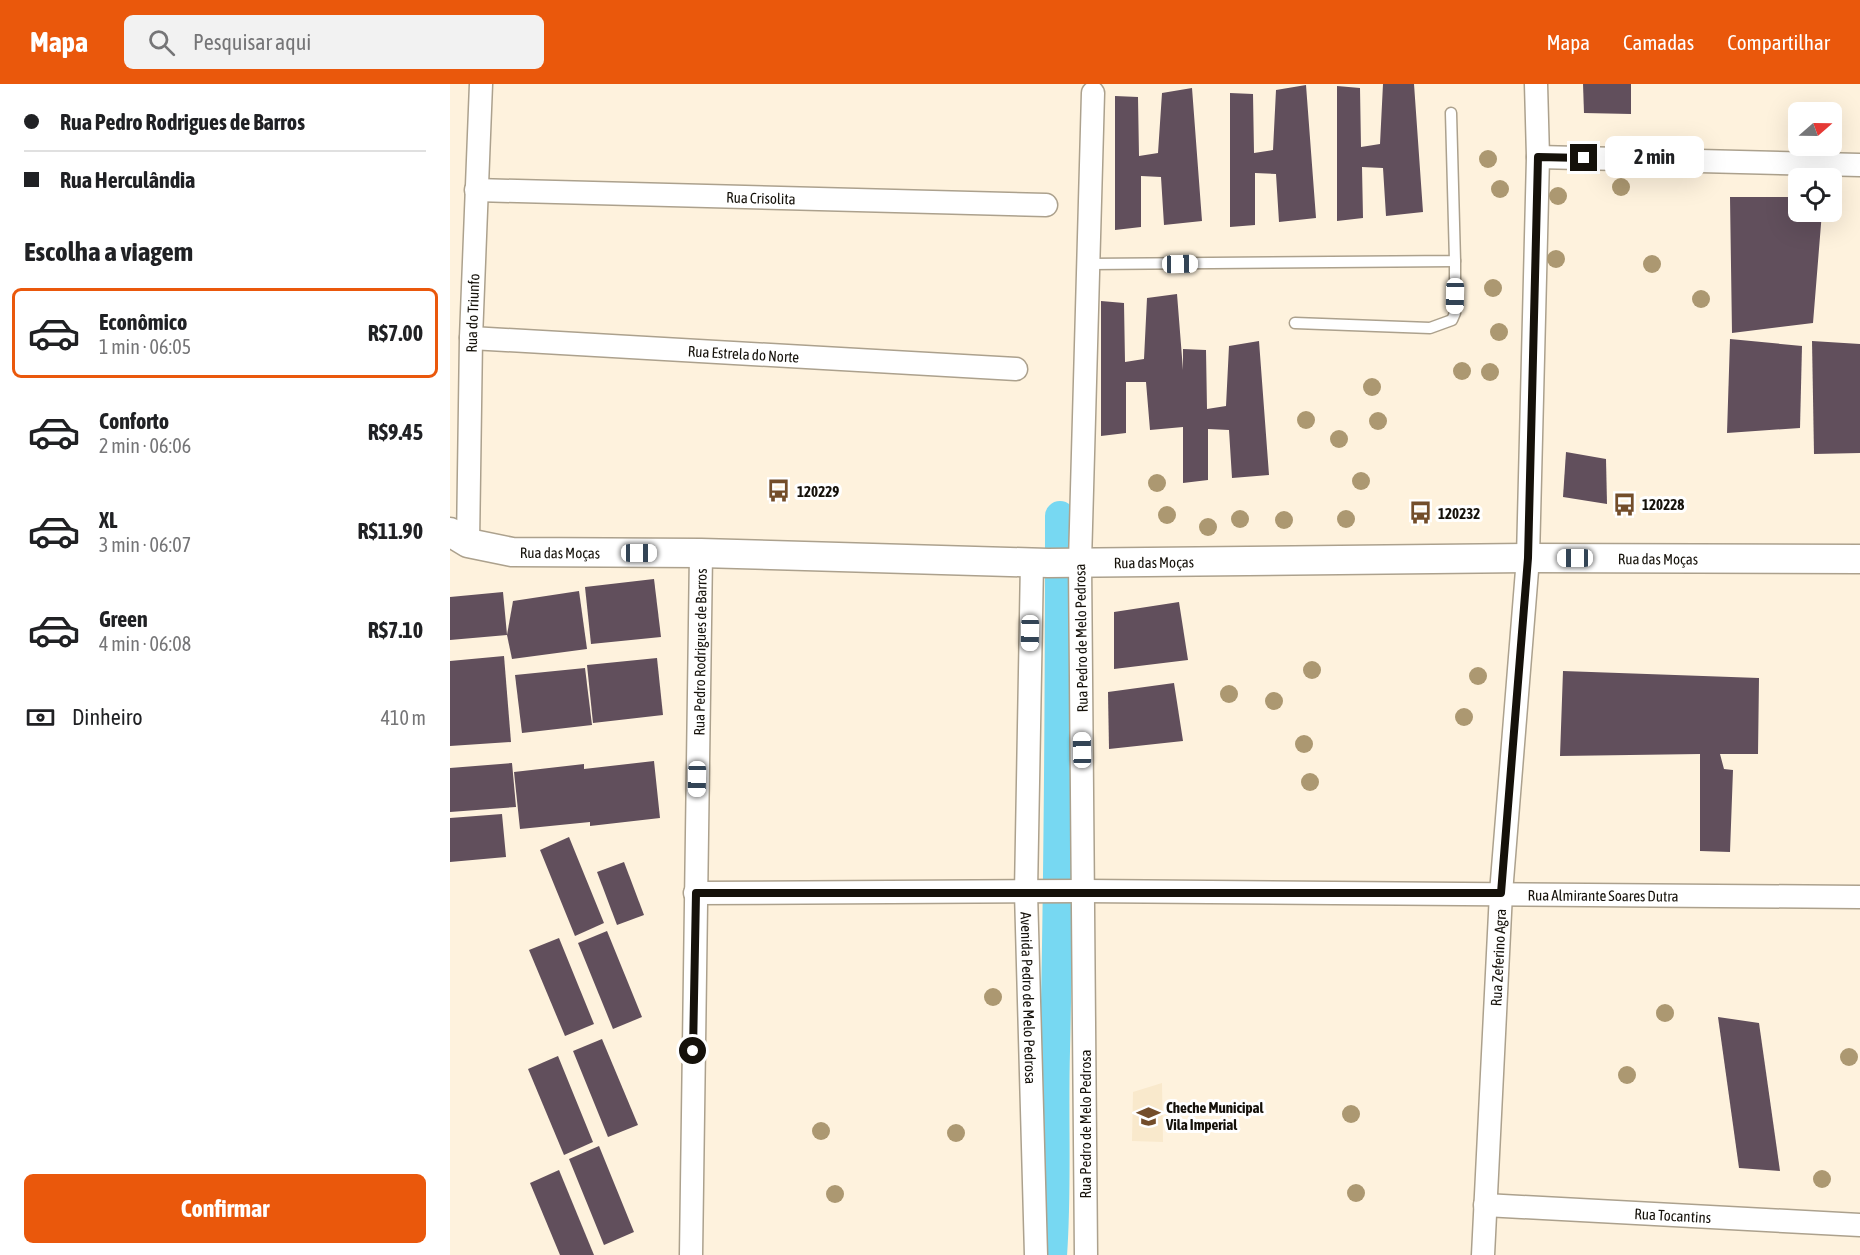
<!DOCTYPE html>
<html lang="pt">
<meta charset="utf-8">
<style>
:root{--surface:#fff;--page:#f2f2f2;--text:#202124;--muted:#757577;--line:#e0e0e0;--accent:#ea580c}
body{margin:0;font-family:"Asap Condensed",sans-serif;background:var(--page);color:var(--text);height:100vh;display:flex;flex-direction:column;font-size:22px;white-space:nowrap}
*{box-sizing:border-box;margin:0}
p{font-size:20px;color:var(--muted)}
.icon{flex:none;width:33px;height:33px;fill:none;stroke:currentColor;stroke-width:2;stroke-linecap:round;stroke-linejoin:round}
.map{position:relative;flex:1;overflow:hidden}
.sheet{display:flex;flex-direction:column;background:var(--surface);width:450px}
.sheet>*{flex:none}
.guide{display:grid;align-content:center;height:132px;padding:0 24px;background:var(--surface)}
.needle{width:39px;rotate:70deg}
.tools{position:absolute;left:1338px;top:18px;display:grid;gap:12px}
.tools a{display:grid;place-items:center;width:54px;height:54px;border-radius:9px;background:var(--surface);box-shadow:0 6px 24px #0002;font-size:30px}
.end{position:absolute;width:27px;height:27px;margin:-14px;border:8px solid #15110a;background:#fff;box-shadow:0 0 0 3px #fff}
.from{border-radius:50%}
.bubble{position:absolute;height:42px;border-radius:9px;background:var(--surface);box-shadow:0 6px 24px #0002;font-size:20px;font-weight:700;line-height:42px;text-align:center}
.car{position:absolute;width:18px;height:36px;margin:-18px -9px;border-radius:8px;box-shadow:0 0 4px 2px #0007;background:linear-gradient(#fff 24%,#345 0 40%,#fff 0 76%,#345 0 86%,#fff 0)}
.guide b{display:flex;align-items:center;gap:21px;height:57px;font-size:22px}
.guide b+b{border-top:2px solid var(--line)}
.guide i{width:15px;height:15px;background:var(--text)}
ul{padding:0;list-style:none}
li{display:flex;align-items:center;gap:18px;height:90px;margin:0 12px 9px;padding:0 12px;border:3px solid transparent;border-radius:9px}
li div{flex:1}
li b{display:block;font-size:22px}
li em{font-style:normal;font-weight:700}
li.on{border-color:var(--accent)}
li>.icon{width:54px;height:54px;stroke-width:1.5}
h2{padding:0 24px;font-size:27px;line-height:72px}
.pay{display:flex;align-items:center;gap:15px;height:66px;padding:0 24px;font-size:22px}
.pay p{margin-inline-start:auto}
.cta{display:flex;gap:12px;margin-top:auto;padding:12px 24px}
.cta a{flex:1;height:69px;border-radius:9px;background:var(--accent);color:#fff;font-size:24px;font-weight:700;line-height:69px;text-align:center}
header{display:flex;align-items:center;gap:36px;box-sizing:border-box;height:84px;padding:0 30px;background:var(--accent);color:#fff}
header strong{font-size:28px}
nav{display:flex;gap:33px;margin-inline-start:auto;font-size:21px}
.search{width:420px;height:54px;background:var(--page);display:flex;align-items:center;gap:15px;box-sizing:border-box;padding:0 21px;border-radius:9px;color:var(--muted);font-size:22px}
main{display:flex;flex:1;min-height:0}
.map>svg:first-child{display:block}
</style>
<header>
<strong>Mapa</strong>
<div class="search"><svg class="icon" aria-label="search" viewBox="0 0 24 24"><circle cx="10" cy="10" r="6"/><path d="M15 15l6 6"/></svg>Pesquisar aqui</div>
<nav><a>Mapa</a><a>Camadas</a><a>Compartilhar</a></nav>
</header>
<main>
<section class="sheet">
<div class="guide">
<b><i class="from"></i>Rua Pedro Rodrigues de Barros</b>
<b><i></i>Rua Herculândia</b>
</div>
<h2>Escolha a viagem</h2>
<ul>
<li class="on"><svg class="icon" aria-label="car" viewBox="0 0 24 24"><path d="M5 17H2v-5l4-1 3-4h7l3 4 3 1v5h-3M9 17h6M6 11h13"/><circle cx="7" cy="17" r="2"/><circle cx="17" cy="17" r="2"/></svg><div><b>Econômico</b><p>1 min · 06:05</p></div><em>R$7.00</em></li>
<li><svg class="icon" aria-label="car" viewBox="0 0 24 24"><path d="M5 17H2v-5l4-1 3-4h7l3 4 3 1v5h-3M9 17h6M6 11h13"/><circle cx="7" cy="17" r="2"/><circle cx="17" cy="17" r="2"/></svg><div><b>Conforto</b><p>2 min · 06:06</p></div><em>R$9.45</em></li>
<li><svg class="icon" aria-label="car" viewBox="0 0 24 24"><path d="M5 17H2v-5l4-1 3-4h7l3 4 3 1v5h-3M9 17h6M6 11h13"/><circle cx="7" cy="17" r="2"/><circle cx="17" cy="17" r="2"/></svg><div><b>XL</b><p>3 min · 06:07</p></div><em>R$11.90</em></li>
<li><svg class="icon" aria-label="car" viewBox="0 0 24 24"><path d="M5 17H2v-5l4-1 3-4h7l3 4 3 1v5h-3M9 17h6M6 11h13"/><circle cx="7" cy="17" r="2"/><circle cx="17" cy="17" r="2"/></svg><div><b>Green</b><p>4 min · 06:08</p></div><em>R$7.10</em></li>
</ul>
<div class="pay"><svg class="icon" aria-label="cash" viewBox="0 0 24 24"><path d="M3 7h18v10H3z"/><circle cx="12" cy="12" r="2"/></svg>Dinheiro<p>410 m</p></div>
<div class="cta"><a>Confirmar</a></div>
</section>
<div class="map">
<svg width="1410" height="1171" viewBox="0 0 1410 1171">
<rect width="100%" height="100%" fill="#fef2dd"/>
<polygon fill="#f9e9cc" points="712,999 713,1058 682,1057 683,1008"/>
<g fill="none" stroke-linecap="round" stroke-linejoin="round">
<path stroke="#77d8f2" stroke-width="30" d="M 602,1171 C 607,1103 603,1035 605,967 C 609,789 610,610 610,432"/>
</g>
<g fill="#614f5c">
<polygon points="933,0 964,0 973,128 936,132 933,84 912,83 913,134 887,137 887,2 910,4 911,63 930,60"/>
<polygon points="1133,0 1181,0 1181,30 1134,29"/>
<polygon points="856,1 866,134 829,138 826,90 805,89 805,141 780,143 780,9 803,10 804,69 823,66 826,6"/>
<polygon points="742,4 752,137 714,141 711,93 691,92 691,143 665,146 665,12 688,13 689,72 708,69 712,9"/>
<polygon points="1280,113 1348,113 1348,128 1372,128 1363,239 1282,249"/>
<polygon points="727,210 733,286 733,265 756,266 757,325 776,322 779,262 809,257 819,391 782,394 779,346 758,345 758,396 733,399 733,343 700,346 696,298 676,298 676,349 651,352 651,217 674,219 675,278 694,275 697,214"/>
<polygon points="1280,255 1352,262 1350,344 1277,349"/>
<polygon points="1362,257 1410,260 1410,369 1364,370"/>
<polygon points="1116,368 1156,375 1157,420 1113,413"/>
<polygon points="204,495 211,553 141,560 135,503"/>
<polygon points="129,507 137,565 62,575 57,551 63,517"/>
<polygon points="53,508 57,551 0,556 0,513"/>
<polygon points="729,518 738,576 664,585 664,528"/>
<polygon points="54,572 61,658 0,662 0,577"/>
<polygon points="207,574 213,631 143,639 137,581"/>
<polygon points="135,584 142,641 72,649 65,591"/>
<polygon points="1113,587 1309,594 1308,670 1270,670 1274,685 1283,686 1280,768 1250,767 1250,670 1110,672"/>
<polygon points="724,599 733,657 659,665 658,608"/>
<polygon points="204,677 210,734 140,742 140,738 70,745 64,688 134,680 134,685"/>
<polygon points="62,679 66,723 0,728 0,684"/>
<polygon points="52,730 56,773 0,778 0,734"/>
<polygon points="119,753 154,839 125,852 90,766"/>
<polygon points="174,778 194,831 167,841 147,788"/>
<polygon points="157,847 192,933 163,945 128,859"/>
<polygon points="109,854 144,940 115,952 79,866"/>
<polygon points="1268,933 1309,939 1330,1087 1289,1084"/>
<polygon points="152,955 188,1041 158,1053 123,967"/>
<polygon points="108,972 143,1058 114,1071 78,985"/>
<polygon points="149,1062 184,1148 154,1161 119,1075"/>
<polygon points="109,1086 144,1171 110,1171 80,1099"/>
</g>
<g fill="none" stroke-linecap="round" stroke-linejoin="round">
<defs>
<g id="service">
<polyline points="639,180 1005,177 1001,29"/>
<polyline points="845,239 980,244 1002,236 1005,229 1005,177"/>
</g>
<g id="minor">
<polyline points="1088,73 1410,81"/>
<path id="s1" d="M 26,106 L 596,121"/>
<path id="s2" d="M 21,254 L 566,285"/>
<path id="s3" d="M 18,459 L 21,254 L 31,0"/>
<path id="s4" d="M 582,478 L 576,808 L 586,1171"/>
<path id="s5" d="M 245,809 L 634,807 L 1410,813"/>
<path id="s6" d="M 1035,1121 L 1410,1141"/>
<path id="s7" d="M 241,1171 L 251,469"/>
<polyline points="636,1171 630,478 643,9"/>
<path id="s8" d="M 1033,1171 L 1051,809 L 1078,474 L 1088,73 L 1086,0"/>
</g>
<g id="tertiary">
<path id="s9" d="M 0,448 L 18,459 L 62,468 L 251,469 L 598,479 L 1078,474 L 1410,475"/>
</g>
</defs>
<use href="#service" stroke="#aca18d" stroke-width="13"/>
<use href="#minor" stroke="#aca18d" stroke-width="25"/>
<use href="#tertiary" stroke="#aca18d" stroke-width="31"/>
<use href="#service" stroke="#fff" stroke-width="10"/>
<use href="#minor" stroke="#fff" stroke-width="22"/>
<use href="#tertiary" stroke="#fff" stroke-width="28"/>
</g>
<g fill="#ac9871">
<circle cx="1038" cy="75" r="9"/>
<circle cx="1171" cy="103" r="9"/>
<circle cx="1050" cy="105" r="9"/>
<circle cx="1108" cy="112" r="9"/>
<circle cx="1106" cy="175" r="9"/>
<circle cx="1202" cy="180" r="9"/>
<circle cx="1043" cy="204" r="9"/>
<circle cx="1251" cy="215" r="9"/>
<circle cx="1049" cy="248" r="9"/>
<circle cx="1012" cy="287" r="9"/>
<circle cx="1040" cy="288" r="9"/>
<circle cx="922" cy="303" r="9"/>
<circle cx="856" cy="336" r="9"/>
<circle cx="928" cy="337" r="9"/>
<circle cx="889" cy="355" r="9"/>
<circle cx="911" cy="397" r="9"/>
<circle cx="707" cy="399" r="9"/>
<circle cx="717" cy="431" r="9"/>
<circle cx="790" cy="435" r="9"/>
<circle cx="896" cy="435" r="9"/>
<circle cx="834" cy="436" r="9"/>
<circle cx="758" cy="443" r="9"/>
<circle cx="862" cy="586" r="9"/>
<circle cx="1028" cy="592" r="9"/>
<circle cx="779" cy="610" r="9"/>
<circle cx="824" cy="617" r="9"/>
<circle cx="1014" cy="633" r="9"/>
<circle cx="854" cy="660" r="9"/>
<circle cx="860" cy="698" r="9"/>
<circle cx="543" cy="913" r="9"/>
<circle cx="1215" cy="929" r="9"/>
<circle cx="1399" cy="973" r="9"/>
<circle cx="1177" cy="991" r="9"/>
<circle cx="901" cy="1030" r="9"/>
<circle cx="371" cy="1047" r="9"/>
<circle cx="506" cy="1049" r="9"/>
<circle cx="1372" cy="1095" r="9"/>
<circle cx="906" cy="1109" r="9"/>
<circle cx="385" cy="1110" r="9"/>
</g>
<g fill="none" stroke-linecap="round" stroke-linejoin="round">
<polyline stroke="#15110a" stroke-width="8" points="243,967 246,809 1051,809 1078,474 1088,73 1134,74"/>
</g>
<defs>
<symbol id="bus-bare" viewBox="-9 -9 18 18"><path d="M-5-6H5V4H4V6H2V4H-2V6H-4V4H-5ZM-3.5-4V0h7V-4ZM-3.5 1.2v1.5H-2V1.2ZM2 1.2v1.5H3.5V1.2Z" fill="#734d2a" stroke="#fff" stroke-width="2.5" paint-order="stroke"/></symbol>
<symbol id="school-bare" viewBox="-9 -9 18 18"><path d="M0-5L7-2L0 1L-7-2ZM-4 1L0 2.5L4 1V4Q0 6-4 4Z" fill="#734d2a" stroke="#fff" stroke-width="2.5" paint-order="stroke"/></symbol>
</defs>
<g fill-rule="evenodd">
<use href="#bus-bare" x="312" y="390" width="33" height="33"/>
<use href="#bus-bare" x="1158" y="404" width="33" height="33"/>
<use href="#bus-bare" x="954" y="412" width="33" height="33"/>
<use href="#school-bare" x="682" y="1016" width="33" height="33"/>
</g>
<g text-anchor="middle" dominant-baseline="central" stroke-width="6" stroke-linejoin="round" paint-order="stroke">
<g font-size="15" fill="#15110a" stroke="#fff">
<text stroke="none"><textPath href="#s1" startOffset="285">Rua Crisolita</textPath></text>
<text stroke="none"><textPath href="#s3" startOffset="230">Rua do Triunfo</textPath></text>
<text stroke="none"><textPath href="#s2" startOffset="273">Rua Estrela do Norte</textPath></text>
<text stroke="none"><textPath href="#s9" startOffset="114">Rua das Moças</textPath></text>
<text stroke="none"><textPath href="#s9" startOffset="1212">Rua das Moças</textPath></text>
<text stroke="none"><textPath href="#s9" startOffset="708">Rua das Moças</textPath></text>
<text transform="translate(631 554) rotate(-91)">Rua Pedro de Melo Pedrosa</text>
<text stroke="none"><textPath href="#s7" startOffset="603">Rua Pedro Rodrigues de Barros</textPath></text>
<text stroke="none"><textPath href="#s5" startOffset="908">Rua Almirante Soares Dutra</textPath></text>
<text stroke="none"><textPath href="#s8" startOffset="298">Rua Zeferino Agra</textPath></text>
<text stroke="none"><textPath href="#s4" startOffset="436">Avenida Pedro de Melo Pedrosa</textPath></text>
<text transform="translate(635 1040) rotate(-90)">Rua Pedro de Melo Pedrosa</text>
<text stroke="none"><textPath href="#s6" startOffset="188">Rua Tocantins</textPath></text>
</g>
<g font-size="15" font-weight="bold" fill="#15110a" stroke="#fff" text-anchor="start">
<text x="347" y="407">120229</text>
<text x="1192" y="420">120228</text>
<text x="988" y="429">120232</text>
<text x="716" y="1023">Cheche Municipal<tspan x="716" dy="17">Vila Imperial</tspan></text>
</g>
</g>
</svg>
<div class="tools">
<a><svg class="needle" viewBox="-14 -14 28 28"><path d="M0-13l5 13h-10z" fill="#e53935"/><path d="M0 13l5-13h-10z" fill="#757577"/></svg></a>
<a><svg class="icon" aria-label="locate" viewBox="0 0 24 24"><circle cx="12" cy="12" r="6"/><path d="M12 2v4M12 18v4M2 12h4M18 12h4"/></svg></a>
</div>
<i class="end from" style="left:243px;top:967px"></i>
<i class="end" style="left:1134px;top:74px"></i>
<div class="bubble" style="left:1155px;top:52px;width:99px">2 min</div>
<i class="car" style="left:730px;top:180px;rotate:89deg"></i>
<i class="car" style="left:1005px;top:212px;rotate:181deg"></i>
<i class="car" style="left:189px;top:469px;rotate:90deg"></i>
<i class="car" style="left:1125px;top:474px;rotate:270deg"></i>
<i class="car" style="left:580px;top:549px;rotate:181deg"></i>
<i class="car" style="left:632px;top:666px;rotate:359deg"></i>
<i class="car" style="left:247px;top:695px;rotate:181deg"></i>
</div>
</main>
